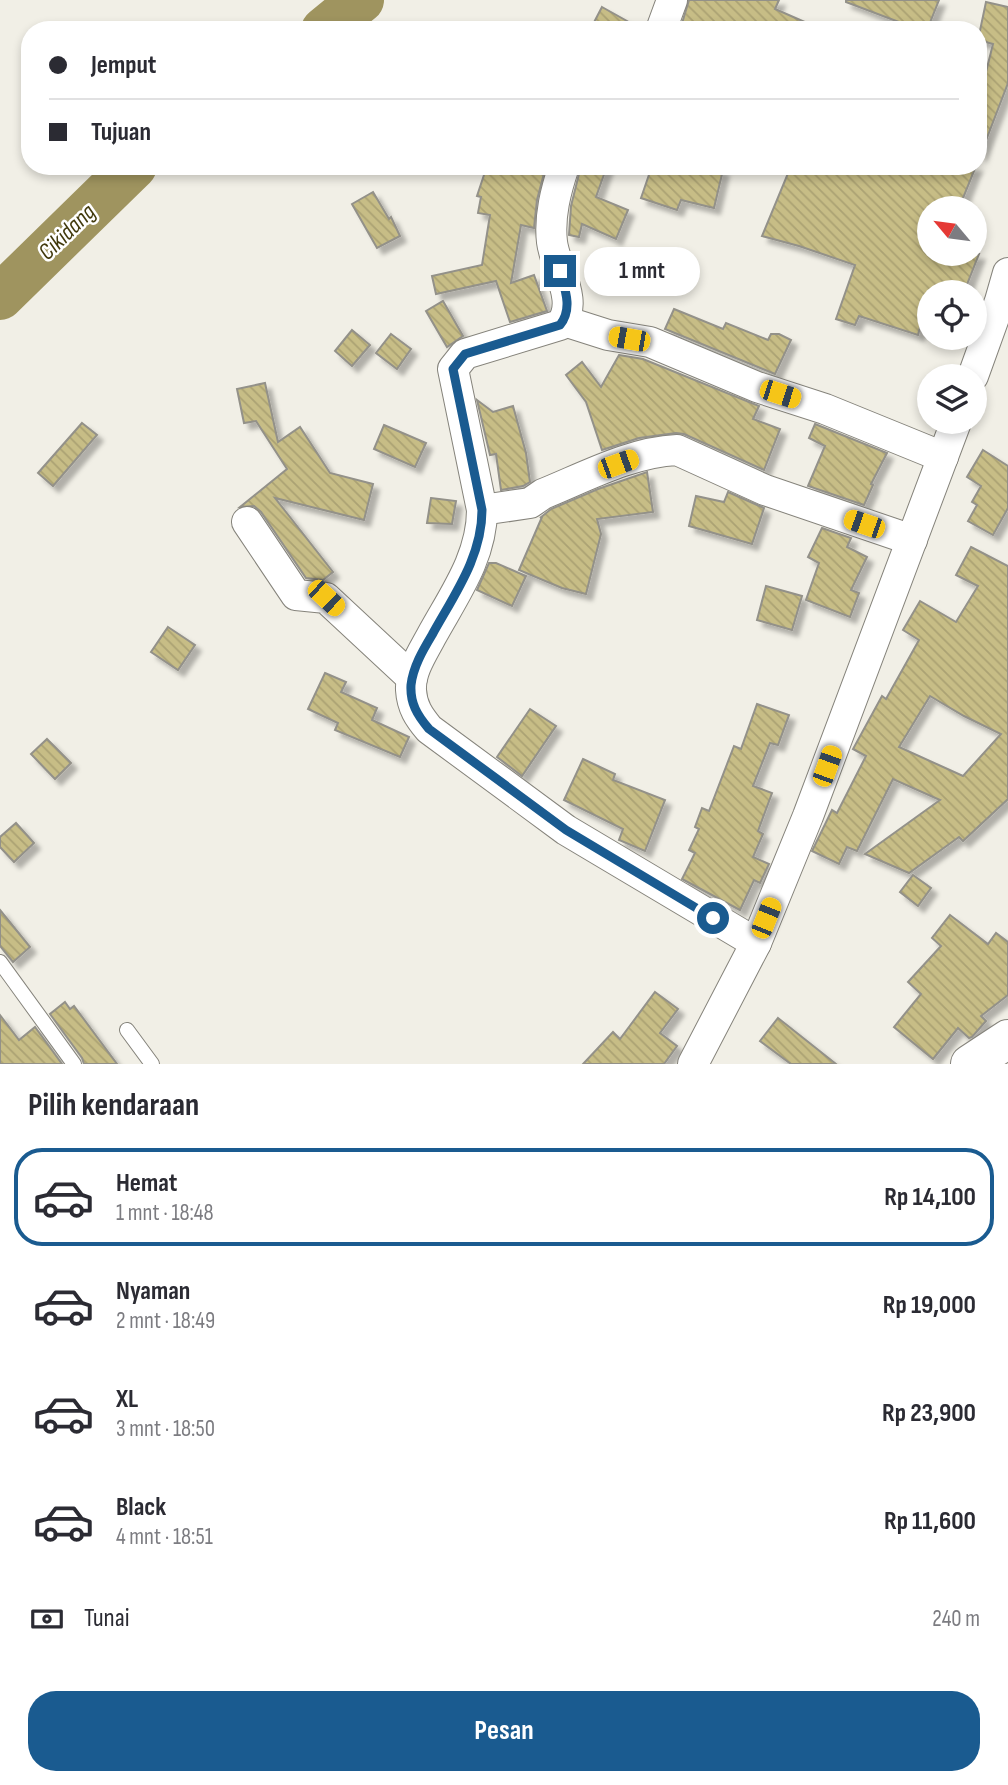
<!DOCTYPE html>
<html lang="id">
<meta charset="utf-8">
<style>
:root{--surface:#fff;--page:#f2f2f3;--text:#2b2b33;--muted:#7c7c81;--line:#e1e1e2;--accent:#1a5b90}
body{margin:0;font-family:"Sofia Sans Condensed",sans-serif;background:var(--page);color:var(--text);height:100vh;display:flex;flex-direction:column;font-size:26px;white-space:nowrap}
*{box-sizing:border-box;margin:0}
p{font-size:23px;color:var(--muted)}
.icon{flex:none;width:38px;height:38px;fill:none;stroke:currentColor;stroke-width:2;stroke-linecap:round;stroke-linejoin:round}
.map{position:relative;height:1064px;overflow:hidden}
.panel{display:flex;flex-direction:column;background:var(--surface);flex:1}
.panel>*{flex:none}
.hud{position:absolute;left:21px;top:21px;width:966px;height:154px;border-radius:28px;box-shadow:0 4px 10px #0003;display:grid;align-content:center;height:154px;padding:0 28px;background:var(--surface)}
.needle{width:46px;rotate:299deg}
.fabs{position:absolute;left:917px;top:196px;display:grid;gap:14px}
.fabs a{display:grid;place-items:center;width:70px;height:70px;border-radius:50%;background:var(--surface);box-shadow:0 4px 10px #0003;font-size:35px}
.end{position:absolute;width:32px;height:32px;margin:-16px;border:9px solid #1a5b90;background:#fff;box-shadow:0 0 0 4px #fff}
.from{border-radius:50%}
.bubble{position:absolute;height:49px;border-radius:24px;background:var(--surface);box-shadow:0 4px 10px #0003;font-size:23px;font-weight:700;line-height:49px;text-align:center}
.car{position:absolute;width:21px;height:42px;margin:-21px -10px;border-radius:9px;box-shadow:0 0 5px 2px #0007;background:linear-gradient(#f5c518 24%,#345 0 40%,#f5c518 0 76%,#345 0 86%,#f5c518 0)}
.hud b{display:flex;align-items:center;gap:24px;height:66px;font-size:26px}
.hud b+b{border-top:2px solid var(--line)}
.hud i{width:18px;height:18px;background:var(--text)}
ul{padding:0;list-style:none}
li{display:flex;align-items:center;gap:21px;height:98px;margin:0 14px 10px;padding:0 14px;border:4px solid transparent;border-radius:28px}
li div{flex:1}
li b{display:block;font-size:26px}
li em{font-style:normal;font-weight:700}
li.active{border-color:var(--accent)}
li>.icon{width:63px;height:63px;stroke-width:1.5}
h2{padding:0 28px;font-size:32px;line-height:84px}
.pay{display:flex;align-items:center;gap:18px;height:77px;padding:0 28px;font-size:26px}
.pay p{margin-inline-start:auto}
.action{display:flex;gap:14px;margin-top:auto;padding:14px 28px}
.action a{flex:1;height:80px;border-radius:28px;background:var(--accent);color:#fff;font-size:28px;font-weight:700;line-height:80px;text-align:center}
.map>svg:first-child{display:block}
</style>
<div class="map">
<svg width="1008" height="1064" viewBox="0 0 1008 1064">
<defs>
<pattern id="building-back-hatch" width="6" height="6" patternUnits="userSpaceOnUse" patternTransform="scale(1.75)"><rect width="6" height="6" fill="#c7bd86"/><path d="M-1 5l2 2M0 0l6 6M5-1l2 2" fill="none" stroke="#aba273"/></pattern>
<filter id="shadow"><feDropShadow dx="6" dy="6" stdDeviation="2" flood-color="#0004"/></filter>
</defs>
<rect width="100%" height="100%" fill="#f1efe6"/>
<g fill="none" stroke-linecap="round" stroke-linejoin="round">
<g stroke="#9f945f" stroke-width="46">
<polyline points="324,30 361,0"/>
<polyline points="0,297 134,166"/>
</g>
</g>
<g fill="url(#building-back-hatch)" stroke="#939189" stroke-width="2" fill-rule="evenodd" filter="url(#shadow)">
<polygon points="689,0 779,0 775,9 823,30 736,30 714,22 711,30 680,30"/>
<polygon points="846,0 939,0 927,30 920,30 846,2"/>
<polygon points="986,2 1008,7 1008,83 980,156 978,79 984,80 993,44 978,40"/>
<polygon points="602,7 643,30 590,30"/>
<polygon points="487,166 546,166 537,200 534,228 521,225 511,283 534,275 547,311 510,322 496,281 436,294 432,276 482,265 490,215 478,213 481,197 477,196"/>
<polygon points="581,166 607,166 596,197 628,210 616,239 582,224 579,237 569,235 571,206"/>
<polygon points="652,166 708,166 723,170 714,208 681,200 677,210 641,198"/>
<polygon points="791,166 976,166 959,208 929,208 929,254 979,254 964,292 929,292 918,335 859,316 855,325 836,319 855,265 799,246 762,236"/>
<polygon points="373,192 389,219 391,217 400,236 377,248 352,204"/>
<polygon points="443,301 463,336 447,347 426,311"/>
<polygon points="674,309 723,329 726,323 768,340 771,334 779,334 791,340 775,374 665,329"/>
<polygon points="352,330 370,345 352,366 335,351"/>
<polygon points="391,334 411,349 397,369 376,353"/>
<polygon points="619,355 643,359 759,406 753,419 780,429 764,470 684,434 676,433 639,438 602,450 586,402 566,375 582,362 601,387"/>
<polygon points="265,383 278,442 300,427 330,473 373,484 364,520 275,498 333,572 323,580 306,578 261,512 254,506 240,507 287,469 256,421 244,423 237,389"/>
<polygon points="477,400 493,412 513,406 526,453 530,482 523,486 501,490 496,454 490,455"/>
<polygon points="82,423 97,435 53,486 38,473"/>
<polygon points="815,424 887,453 871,484 873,485 864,505 808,486 825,446 809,438"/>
<polygon points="384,425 426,443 415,467 374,449"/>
<polygon points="983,450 1008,466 1008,508 993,535 968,521 977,505 972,502 981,486 967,477"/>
<polygon points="647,472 653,512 597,519 601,534 586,594 562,588 519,570 542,517 540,518 551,509 598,489"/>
<polygon points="728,492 764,508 752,544 689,526 696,496 724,502"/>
<polygon points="431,498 456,501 452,524 427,523"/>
<polygon points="822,528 851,538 847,547 867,557 851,590 859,593 850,617 806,600 819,563 808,557"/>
<path d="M 971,547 L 1008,566 L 1008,799 L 963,841 L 959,837 L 909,873 L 865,854 L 940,800 L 893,779 L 857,851 L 847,847 L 839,864 L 812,851 L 832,810 L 837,813 L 866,756 L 853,749 L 882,696 L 886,699 L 919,640 L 903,630 L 920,601 L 956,622 L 978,586 L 956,575 ZM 930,696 L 964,716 L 1001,734 L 963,776 L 899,747 Z"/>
<polygon points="489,563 496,563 526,576 512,606 477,590"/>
<polygon points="766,586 802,596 792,630 757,620"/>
<polygon points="168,627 195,645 178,670 151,652"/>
<polygon points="325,673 346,682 341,692 377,708 372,720 409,737 400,757 335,730 338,723 308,709"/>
<polygon points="757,704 789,715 778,745 770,743 753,786 772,793 758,831 763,834 753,857 769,864 760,883 754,880 740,910 682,879 695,853 689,850 699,829 695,827 702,808 709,811 734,746 741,749"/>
<polygon points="530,709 556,726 522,776 497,757"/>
<polygon points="47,739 71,763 55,779 31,754"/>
<polygon points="583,759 615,774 613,780 665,800 645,851 619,840 623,829 564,800"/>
<polygon points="16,823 34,843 14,862 0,847 0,837"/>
<polygon points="913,875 931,888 918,906 900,892"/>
<polygon points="0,910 30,947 13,962 0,946"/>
<polygon points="950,915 988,944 996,933 1008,942 1008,995 981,1016 986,1021 972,1037 969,1038 958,1028 933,1059 894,1027 921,994 908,982 941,946 932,938"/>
<polygon points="655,992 678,1009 660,1033 677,1046 664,1064 583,1064 613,1032 620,1039"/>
<polygon points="65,1002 70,1009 74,1006 117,1064 84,1064 82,1058 50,1014"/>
<polygon points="0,1015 19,1040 35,1027 62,1064 0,1064"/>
<polygon points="778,1018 836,1064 791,1064 760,1041"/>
</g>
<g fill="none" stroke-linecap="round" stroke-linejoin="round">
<defs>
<g id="lane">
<polyline points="0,962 74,1064"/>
<polyline points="127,1030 152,1064"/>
</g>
<g id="street">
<polyline points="661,30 672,0"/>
<path d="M 564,166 C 556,190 549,216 552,242 C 555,267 580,303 560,325 L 465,354 L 453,369 L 482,510 C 482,557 454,595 432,635 C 423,652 410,671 411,690 C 412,707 419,717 429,729 L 566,830 L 756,943"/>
<polyline points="564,321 608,335 650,342 757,387 825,409 943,457"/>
<polyline points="973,376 1000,301 1008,273"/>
<path d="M 482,510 L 530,503 L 543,494 C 585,477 631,452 677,450 L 765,490 L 912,540"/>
<polyline points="247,522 296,595 326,598 412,678"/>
<polyline points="693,1064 756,943 808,816 956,422"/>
</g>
<polyline id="secondary" points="970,1064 1008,1039"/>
</defs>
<use href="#lane" stroke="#85837b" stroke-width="16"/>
<use href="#street" stroke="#85837b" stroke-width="32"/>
<use href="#secondary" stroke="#85837b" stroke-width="40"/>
<use href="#lane" stroke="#fff" stroke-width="14"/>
<use href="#street" stroke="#fff" stroke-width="30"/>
<use href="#secondary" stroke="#fff" stroke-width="38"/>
</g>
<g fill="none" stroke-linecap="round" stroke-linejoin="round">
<path stroke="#1a5b90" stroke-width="9" d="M 560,271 C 565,289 573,309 560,325 L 465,354 L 453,369 L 482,510 C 482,557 454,595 432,635 C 423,650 413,667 411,685 C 410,703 417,715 429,729 L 566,830 L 713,918"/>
</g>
<g text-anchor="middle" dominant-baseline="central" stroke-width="5" stroke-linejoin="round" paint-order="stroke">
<g font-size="24" font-style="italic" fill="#423a0d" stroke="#fff">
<text transform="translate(67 232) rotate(-44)">Cikidang</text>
</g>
</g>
</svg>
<div class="fabs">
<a><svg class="needle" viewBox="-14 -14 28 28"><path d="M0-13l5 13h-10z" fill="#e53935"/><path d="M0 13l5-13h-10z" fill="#7c7c81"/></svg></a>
<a><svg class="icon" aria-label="locate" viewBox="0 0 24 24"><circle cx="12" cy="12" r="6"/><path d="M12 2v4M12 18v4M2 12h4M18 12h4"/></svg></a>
<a><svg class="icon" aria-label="layers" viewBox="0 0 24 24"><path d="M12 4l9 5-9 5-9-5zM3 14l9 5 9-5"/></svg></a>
</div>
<i class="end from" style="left:713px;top:918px"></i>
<i class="end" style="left:560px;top:271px"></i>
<div class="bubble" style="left:584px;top:247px;width:116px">1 mnt</div>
<i class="car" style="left:629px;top:339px;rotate:280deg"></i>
<i class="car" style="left:780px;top:394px;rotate:108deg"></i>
<i class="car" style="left:618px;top:464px;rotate:70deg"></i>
<i class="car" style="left:864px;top:524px;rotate:289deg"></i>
<i class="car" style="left:326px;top:598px;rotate:133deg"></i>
<i class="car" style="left:827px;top:766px;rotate:20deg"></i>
<i class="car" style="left:766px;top:918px;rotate:22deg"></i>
<div class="hud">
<b><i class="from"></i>Jemput</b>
<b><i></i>Tujuan</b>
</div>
</div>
<section class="panel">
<h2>Pilih kendaraan</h2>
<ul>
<li class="active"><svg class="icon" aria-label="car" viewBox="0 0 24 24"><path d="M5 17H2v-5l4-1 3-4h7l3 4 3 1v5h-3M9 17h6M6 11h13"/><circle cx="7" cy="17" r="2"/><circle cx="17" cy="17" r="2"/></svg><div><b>Hemat</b><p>1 mnt · 18:48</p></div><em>Rp 14,100</em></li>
<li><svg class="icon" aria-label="car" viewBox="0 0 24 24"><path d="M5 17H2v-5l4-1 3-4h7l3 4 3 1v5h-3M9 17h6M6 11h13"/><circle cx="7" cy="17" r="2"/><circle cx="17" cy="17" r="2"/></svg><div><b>Nyaman</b><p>2 mnt · 18:49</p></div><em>Rp 19,000</em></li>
<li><svg class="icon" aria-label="car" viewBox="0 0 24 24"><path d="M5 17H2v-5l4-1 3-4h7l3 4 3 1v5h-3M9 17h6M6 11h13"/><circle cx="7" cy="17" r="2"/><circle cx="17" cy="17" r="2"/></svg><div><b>XL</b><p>3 mnt · 18:50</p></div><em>Rp 23,900</em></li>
<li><svg class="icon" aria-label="car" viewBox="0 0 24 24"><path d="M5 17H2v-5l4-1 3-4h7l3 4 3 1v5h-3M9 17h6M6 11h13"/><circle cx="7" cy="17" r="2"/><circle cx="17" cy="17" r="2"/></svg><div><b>Black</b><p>4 mnt · 18:51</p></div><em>Rp 11,600</em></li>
</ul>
<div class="pay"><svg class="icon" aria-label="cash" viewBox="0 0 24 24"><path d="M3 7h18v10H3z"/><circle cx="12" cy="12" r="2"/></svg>Tunai<p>240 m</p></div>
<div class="action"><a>Pesan</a></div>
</section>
